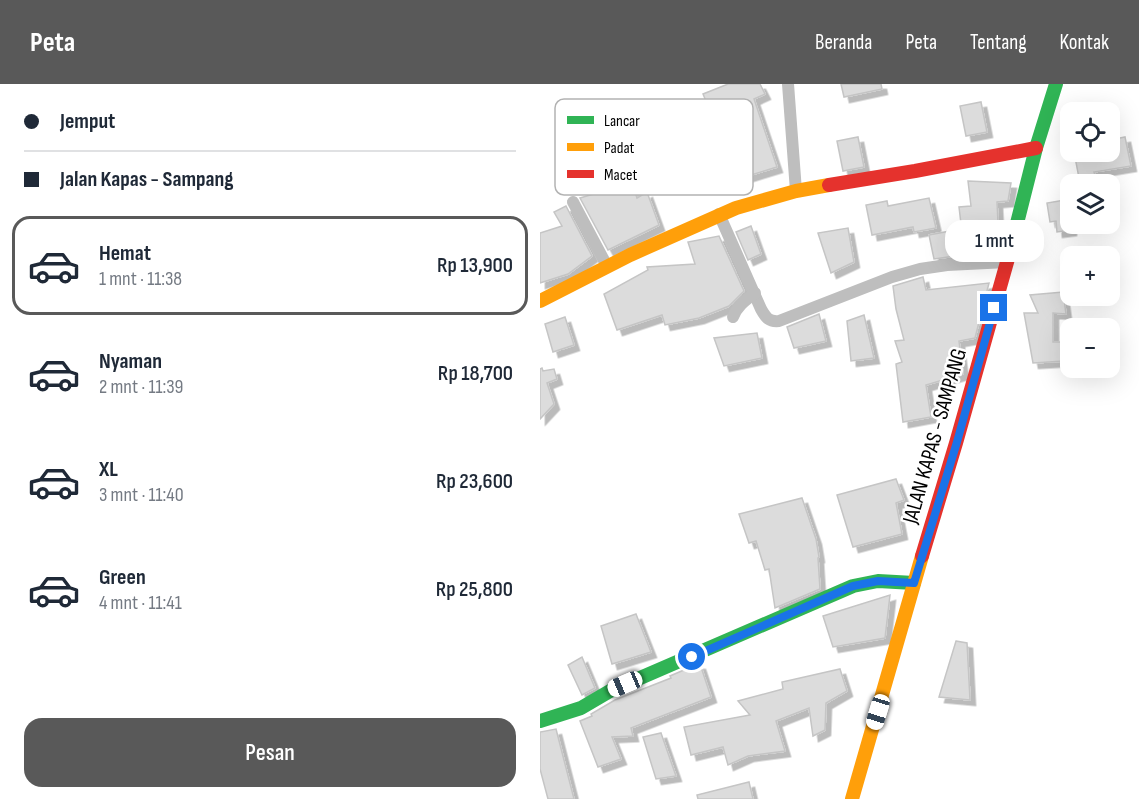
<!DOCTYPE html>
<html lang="id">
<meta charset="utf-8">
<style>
:root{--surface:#fff;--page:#f6f6f7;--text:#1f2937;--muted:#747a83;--line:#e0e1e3;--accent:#595959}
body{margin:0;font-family:"Sofia Sans Condensed",sans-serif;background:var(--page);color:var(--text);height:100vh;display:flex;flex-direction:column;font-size:22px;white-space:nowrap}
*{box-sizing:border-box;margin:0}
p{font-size:20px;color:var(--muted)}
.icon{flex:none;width:33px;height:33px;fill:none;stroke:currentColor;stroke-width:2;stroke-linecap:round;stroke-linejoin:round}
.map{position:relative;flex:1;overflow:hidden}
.details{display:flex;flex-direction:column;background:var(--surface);width:540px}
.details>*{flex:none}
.banner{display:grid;align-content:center;height:132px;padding:0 24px;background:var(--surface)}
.controls{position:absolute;left:520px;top:18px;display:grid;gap:12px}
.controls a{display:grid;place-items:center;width:60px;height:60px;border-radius:12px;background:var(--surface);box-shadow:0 6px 24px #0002;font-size:30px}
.end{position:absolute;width:27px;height:27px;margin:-14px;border:8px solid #1a73e8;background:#fff;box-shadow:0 0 0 3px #fff}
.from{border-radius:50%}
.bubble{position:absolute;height:42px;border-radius:18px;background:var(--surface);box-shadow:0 6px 24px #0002;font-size:20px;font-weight:600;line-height:42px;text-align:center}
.car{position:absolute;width:18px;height:36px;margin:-18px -9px;border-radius:8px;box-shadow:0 0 4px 2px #0007;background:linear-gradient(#fff 24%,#345 0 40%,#fff 0 76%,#345 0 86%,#fff 0)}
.banner b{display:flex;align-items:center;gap:21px;height:57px;font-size:22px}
.banner b+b{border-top:2px solid var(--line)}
.banner i{width:15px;height:15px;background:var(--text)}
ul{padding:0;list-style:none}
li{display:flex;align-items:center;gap:18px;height:99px;margin:0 12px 9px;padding:0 12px;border:3px solid transparent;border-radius:18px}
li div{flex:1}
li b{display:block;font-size:22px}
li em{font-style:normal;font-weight:600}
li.selected{border-color:var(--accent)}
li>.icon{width:54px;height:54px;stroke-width:1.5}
.cta{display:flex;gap:12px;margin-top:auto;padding:12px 24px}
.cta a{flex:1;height:69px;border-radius:18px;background:var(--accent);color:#fff;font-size:24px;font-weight:600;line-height:69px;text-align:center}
header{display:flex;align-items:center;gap:36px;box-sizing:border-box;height:84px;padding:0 30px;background:var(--accent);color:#fff}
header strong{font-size:28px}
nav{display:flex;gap:33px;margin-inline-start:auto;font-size:21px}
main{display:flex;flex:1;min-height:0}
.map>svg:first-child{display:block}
</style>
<header>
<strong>Peta</strong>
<nav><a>Beranda</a><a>Peta</a><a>Tentang</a><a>Kontak</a></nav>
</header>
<main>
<section class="details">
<div class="banner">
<b><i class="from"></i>Jemput</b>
<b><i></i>Jalan Kapas - Sampang</b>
</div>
<ul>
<li class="selected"><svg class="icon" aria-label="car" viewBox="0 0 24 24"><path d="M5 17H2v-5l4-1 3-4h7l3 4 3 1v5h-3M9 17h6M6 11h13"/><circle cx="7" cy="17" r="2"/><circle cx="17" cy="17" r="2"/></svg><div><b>Hemat</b><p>1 mnt · 11:38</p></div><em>Rp 13,900</em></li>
<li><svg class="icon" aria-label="car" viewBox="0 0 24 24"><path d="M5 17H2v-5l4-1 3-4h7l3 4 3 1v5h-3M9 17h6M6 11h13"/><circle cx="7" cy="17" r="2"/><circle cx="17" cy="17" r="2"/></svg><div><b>Nyaman</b><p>2 mnt · 11:39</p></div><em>Rp 18,700</em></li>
<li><svg class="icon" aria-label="car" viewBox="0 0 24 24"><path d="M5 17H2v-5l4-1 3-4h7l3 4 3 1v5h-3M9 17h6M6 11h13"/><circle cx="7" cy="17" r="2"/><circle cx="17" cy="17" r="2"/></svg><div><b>XL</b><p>3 mnt · 11:40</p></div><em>Rp 23,600</em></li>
<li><svg class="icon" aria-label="car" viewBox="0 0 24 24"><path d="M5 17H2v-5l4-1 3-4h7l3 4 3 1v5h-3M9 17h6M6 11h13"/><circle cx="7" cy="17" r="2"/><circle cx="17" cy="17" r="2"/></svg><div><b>Green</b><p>4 mnt · 11:41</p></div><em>Rp 25,800</em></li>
</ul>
<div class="cta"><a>Pesan</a></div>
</section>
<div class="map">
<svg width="599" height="715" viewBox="0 0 599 715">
<defs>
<filter id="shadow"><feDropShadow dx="5.5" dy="5.5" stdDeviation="0" flood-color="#0004"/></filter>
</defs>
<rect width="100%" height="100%" fill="#fff"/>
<g fill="#dcdcdc" stroke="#c5c5c5" stroke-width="1.5" filter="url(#shadow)">
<polygon points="188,0 220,0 225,10 214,15 237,83 198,95 191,71 147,82 139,54 171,39 169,35 173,34 163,10"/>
<polygon points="301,0 341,0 342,5 304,13"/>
<polygon points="441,18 447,48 426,52 420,22"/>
<polygon points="318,53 324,83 303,87 297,57"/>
<polygon points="585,53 591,82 554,88 555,91 539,94 534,68 570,68 570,56"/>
<polygon points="82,64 97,114 107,108 119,141 68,166 40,114 74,104 64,74"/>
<polygon points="428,97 471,99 468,117 457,118 458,139 422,148 419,123 431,122"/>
<polygon points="389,114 396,144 374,148 373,143 332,151 326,121 347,117 348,122"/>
<polygon points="531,115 531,146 517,148 516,137 510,138 507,119"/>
<polygon points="26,122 52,172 28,190 0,199 0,149 22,142 14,128"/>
<polygon points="211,142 221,170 208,176 196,148"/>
<polygon points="308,144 314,178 291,189 278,149"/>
<polygon points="410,147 415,172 394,175 389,151"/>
<polygon points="179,152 204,207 189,222 159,234 125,241 122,231 77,246 64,210 108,186 107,183 155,180 148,158"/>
<polygon points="383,193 386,206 449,199 435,254 419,257 423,290 386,301 391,333 363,338 356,280 362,278 355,257 364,256 356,225 353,202"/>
<polygon points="523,208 526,230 513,229 513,258 522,258 524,277 493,279 484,229 498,229 490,211"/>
<polygon points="279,230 286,257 254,264 247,243"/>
<polygon points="324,231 334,274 311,277 307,237"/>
<polygon points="25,233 34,261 13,268 5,240"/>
<polygon points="217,249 222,274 184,282 174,254"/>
<polygon points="2,284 3,287 14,285 17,295 7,299 14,320 0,335 0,285"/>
<polygon points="356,395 364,416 356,419 362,450 313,463 297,411"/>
<polygon points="262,414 276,455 279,473 278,474 280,505 235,524 229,485 225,486 216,457 209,459 199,430"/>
<polygon points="350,511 345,554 293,563 283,532"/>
<polygon points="96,530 111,568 72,580 61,542"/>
<polygon points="416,557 427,559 430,616 399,613"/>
<polygon points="42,573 55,604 42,611 28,581"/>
<polygon points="158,580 160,580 171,613 91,644 93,652 72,653 81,675 58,683 40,637 52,632 51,630 75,616 131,594 130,592"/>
<polygon points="300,585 307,607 286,619 285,646 273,652 269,624 236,637 245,667 208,672 188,681 183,663 151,671 144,643 210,631 198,617 243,605 242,598"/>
<polygon points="16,645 34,715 8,715 0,685 0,648"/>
<polygon points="121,649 136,692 116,695 103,653"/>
<polygon points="209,698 213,715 158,715 157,711"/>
</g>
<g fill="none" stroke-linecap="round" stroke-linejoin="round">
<g stroke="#bebebe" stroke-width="12">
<polyline points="248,0 256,107"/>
<polyline points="33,118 67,182"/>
<path d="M 179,130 L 221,225 C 226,234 229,238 239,237 L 352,193 L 380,185 L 407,181 L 467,178"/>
<path d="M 193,233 C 197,222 206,216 215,209"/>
</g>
<g stroke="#30b455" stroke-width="14">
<polyline points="469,171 496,64 516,0"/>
<polyline points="0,637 41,624 70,607 313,502 338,497 374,499"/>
</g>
<g stroke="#ff9f0a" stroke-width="14">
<polyline points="0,217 90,171 196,124 256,107 289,101"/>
<polyline points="312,715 382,472"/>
</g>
<g stroke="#e5322d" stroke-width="14">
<polyline points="289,101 375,87 496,64"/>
<polyline points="382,472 416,359 469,171"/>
</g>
</g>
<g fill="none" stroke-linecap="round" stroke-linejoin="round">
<polyline stroke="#1a73e8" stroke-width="8" points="152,573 313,502 338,497 374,499 417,358 454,224"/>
</g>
<g text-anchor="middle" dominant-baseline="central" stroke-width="5" stroke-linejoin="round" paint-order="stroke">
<g font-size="22" fill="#000" stroke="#fff">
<text transform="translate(395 352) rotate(-74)">JALAN KAPAS - SAMPANG</text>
</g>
</g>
<rect x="15" y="15" width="198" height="96" rx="9" fill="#fff" stroke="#b2b2b2" stroke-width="1.5"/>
<rect x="27" y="32" width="27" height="8" fill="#30b455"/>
<rect x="27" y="59" width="27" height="8" fill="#ff9f0a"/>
<rect x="27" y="86" width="27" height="8" fill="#e5322d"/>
<g font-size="16" fill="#000">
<text x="64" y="42">Lancar</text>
<text x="64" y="69">Padat</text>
<text x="64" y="96">Macet</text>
</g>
</svg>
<div class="controls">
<a><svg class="icon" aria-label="locate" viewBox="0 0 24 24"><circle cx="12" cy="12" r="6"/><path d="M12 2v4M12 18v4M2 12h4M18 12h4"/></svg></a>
<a><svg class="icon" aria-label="layers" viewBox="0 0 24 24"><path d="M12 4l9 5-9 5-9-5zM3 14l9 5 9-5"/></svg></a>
<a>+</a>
<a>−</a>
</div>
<i class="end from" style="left:152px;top:573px"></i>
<i class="end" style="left:454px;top:224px"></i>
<div class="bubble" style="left:405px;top:136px;width:99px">1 mnt</div>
<i class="car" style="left:85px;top:600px;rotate:247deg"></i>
<i class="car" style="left:338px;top:628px;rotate:197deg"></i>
</div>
</main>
